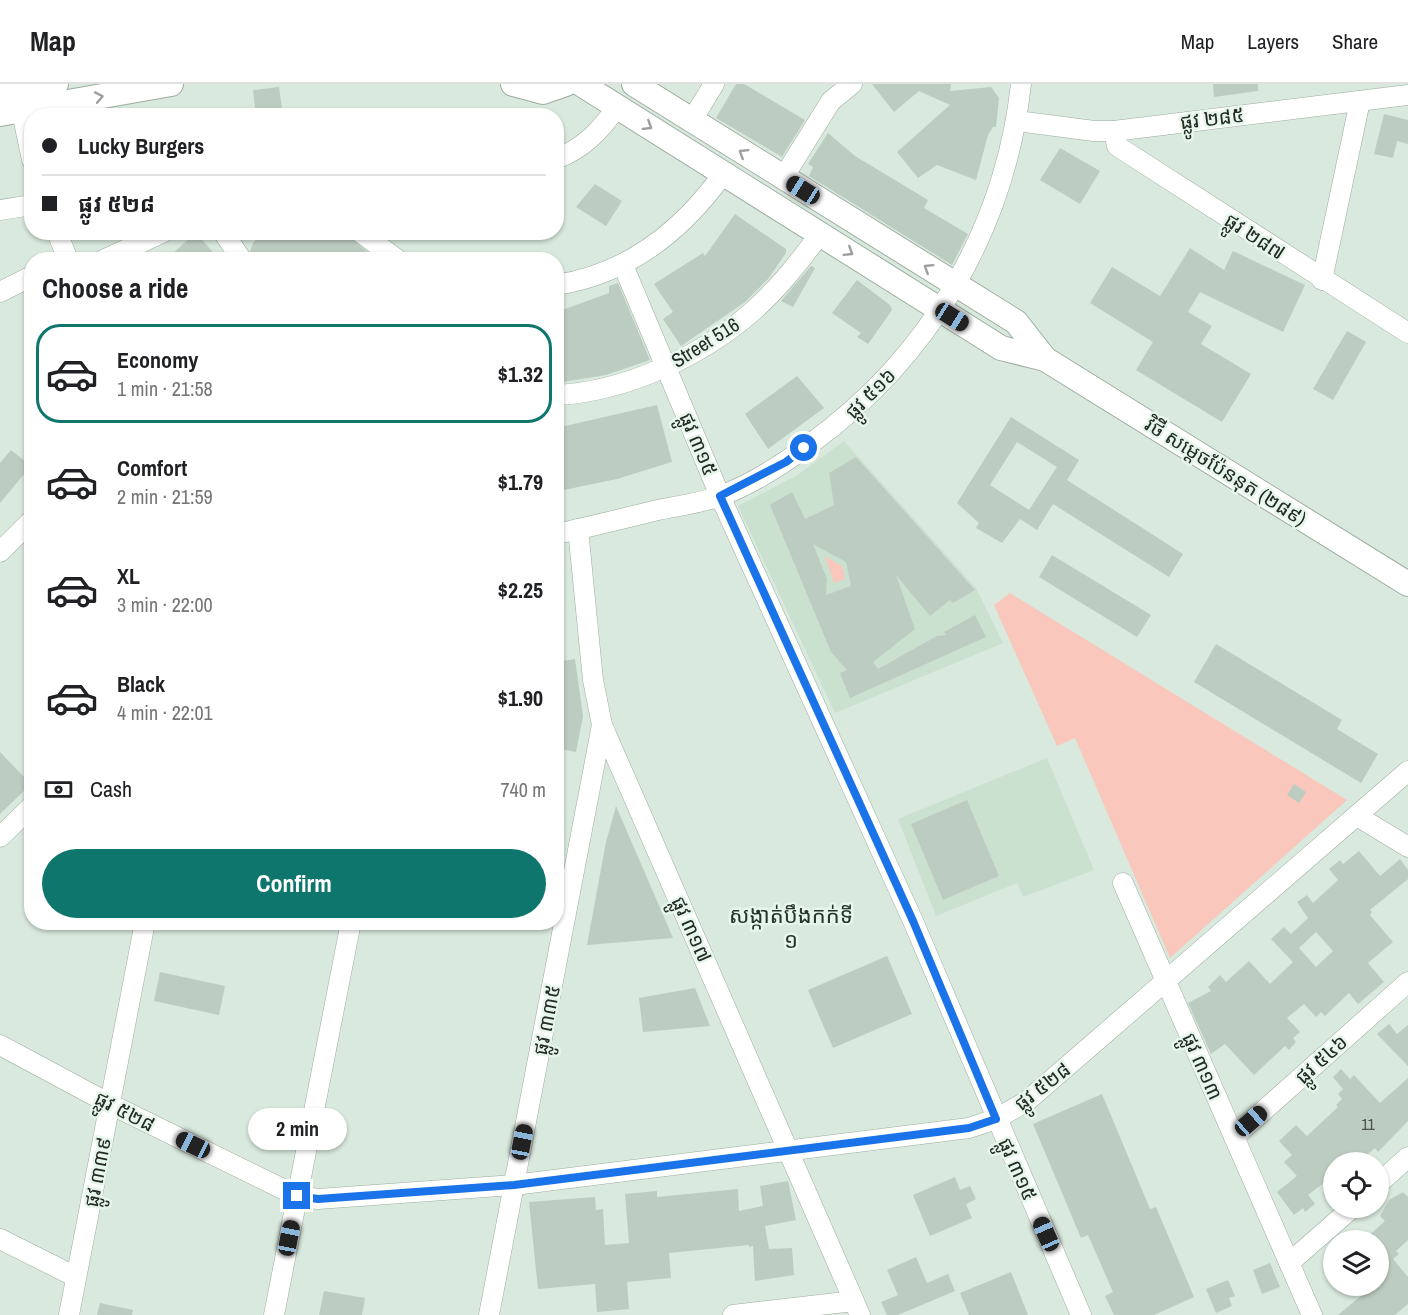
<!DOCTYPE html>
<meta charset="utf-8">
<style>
:root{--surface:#fff;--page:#f6f6f6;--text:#202124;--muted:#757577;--line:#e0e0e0;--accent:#0f766e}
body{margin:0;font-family:"Archivo Narrow","Noto Sans Khmer",sans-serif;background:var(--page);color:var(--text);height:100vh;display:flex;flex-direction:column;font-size:22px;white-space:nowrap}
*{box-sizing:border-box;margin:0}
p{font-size:20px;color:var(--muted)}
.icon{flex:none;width:33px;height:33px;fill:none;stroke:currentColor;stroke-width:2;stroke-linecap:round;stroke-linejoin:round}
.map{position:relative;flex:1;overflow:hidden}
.details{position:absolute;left:24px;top:168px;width:540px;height:678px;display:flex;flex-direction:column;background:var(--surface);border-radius:24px;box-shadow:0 2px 4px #0004}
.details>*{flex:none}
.top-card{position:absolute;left:24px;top:24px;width:540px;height:132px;border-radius:24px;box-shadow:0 2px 4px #0004;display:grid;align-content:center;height:132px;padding:0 18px;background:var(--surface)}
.fabs{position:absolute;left:1323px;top:1068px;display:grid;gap:12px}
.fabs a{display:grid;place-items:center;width:66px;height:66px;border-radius:50%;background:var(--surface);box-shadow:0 2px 4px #0004;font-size:30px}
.end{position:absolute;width:27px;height:27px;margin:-14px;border:8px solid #1a73e8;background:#fff;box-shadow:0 0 0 3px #fff}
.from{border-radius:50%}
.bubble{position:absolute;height:42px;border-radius:21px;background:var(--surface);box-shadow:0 2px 4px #0004;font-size:20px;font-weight:800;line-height:42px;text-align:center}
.car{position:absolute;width:18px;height:36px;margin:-18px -9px;border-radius:8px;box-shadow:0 0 4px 2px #0007;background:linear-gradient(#222 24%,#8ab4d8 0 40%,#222 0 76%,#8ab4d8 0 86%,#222 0)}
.top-card b{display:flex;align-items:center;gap:21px;height:57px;font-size:22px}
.top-card b+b{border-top:2px solid var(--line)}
.top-card i{width:15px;height:15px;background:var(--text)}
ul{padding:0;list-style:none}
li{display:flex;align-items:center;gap:18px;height:99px;margin:0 12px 9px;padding:0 6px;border:3px solid transparent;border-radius:24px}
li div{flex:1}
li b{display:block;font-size:22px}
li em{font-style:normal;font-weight:800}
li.selected{border-color:var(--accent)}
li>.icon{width:54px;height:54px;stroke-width:1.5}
h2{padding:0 18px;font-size:27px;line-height:72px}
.pay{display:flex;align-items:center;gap:15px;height:66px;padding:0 18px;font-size:22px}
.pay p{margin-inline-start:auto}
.primary-button{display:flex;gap:12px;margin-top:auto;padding:12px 18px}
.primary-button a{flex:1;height:69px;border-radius:36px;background:var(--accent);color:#fff;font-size:24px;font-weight:800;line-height:69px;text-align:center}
header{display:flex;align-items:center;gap:36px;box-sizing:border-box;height:84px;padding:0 30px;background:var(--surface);border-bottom:2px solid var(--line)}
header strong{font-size:28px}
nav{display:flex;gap:33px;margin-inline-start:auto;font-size:21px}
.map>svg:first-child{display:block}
</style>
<header>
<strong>Map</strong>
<nav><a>Map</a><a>Layers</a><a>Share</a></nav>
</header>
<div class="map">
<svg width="1408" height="1231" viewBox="0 0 1408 1231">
<rect width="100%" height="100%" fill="#d9e9dd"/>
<g fill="#cae1d0">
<polygon points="844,357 976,504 1003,559 835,629 738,422 796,392"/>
<polygon points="1047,674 1094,786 1023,813 1017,799 936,832 898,735"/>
</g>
<g fill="#f9c7bc">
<polygon points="825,472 842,482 845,495 834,499"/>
<polygon points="1010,509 1347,716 1170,874 1075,654 1057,662 994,521"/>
</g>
<g fill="#bdccc1" fill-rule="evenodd">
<polygon points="736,0 744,0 805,36 782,73 716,34"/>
<polygon points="872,0 951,0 950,7 991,3 999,14 996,43 993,43 988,51 976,96 937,81 918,94 897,68 950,21 919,7 894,28"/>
<polygon points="1213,0 1258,0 1258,7 1214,13"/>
<polygon points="279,3 283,32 256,32 253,6"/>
<polygon points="1384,30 1408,36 1408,60 1397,57 1393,74 1374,70"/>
<polygon points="828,49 855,72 928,116 924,124 968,150 952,181 809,92 813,83 808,80"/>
<polygon points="1060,64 1100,87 1080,120 1040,96"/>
<polygon points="595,100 622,117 606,142 576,123"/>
<polygon points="735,130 786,165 786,169 768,195 745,218 681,262 663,235 673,228 654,200 703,169 705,172"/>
<polygon points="263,148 344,148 377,176 259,176 250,167 253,159"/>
<polygon points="196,149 220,176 165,176"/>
<polygon points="1190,164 1224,186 1233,167 1305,201 1283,248 1200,208 1188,228 1212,242 1201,260 1251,290 1222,338 1136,286 1153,258 1090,219 1112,183 1160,212"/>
<polygon points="811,182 815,184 793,223 781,217"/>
<polygon points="857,196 890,221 892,226 868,260 857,253 861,249 832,229"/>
<polygon points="618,199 650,276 606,291 556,299 556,224 565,225 609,209 609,202"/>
<polygon points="1347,247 1366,258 1333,316 1313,305"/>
<polygon points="797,292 824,324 768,365 745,330"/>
<polygon points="657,321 672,378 617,395 559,407 556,395 556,344"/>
<path d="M 1011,333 L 1079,376 L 1067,396 L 1183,470 L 1169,493 L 1053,420 L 1037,446 L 1020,435 L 1002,459 L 976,444 L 979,439 L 957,419 ZM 1017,358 L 1057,383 L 1029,426 L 990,401 Z"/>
<polygon points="11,366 31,382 0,419 0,379"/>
<path d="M 856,373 L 975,506 L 953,519 L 950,516 L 930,532 L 896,491 L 915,545 L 873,578 L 878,585 L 937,552 L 946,551 L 944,548 L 975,531 L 986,553 L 850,614 L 840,589 L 847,586 L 831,568 L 770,421 L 792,408 L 805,435 L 834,421 L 829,389 ZM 813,460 L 846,478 L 851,502 L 826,511 L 827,495 Z"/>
<polygon points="1052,471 1151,531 1137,553 1039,493"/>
<polygon points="1216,560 1342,636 1337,645 1378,670 1361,699 1194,598"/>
<polygon points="575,575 583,632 576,668 556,664 556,578"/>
<polygon points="0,668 31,700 0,730"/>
<polygon points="1294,700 1306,708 1299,719 1287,711"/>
<polygon points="967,716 999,792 943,816 911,740"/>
<polygon points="616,722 673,854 587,861 606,758"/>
<path d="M 1359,767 L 1380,792 L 1400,775 L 1408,786 L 1408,795 L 1370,826 L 1372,828 L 1370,831 L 1393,858 L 1368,879 L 1384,898 L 1358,920 L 1349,909 L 1325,932 L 1321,928 L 1316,933 L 1304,920 L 1287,934 L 1300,948 L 1293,954 L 1296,958 L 1289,966 L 1285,962 L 1254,991 L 1225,960 L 1211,970 L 1188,919 L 1211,907 L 1208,903 L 1220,891 L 1226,898 L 1249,877 L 1270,900 L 1293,878 L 1271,855 L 1284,843 L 1291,850 L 1308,834 L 1297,818 L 1307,811 L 1313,819 L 1338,796 L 1329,785 L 1340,776 L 1343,780 ZM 1316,848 L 1333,867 L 1316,883 L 1299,864 Z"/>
<polygon points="887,872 912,930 833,964 808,906"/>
<polygon points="160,888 225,902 219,931 154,917"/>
<polygon points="695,904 710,942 643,948 639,914"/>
<polygon points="1389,940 1397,950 1408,941 1408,982 1377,950"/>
<polygon points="1341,985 1350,995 1354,991 1380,1019 1408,994 1408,1037 1378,1068 1375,1064 1359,1078 1334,1078 1334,1091 1308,1111 1315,1120 1305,1128 1303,1124 1294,1131 1277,1108 1297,1092 1284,1078 1292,1071 1279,1057 1296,1041 1307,1052 1338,1023 1336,1021 1342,1015 1338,1010 1343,1005 1333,993"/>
<polygon points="1102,1010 1150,1125 1156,1123 1194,1213 1154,1231 1114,1231 1105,1212 1113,1208 1088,1151 1081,1154 1033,1040"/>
<polygon points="955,1093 960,1106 970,1102 976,1115 966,1120 972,1134 930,1152 913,1111"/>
<polygon points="788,1097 796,1136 765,1142 769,1165 792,1164 794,1191 755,1197 753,1162 749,1163 749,1161 669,1169 671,1194 627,1198 629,1225 597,1228 595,1200 538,1205 529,1118 595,1113 596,1126 603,1125 605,1161 629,1159 625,1110 657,1107 657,1113 738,1105 739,1127 763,1122 760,1102"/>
<polygon points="1403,1108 1408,1113 1408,1156 1396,1167 1399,1170 1393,1175 1408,1193 1408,1220 1395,1231 1338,1231 1373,1202 1378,1202 1381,1195 1378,1192 1378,1156 1364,1156 1385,1137 1380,1132 1389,1116"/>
<polygon points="916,1173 927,1199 948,1190 955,1207 898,1231 887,1231 881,1218 898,1211 887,1186"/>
<polygon points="1270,1179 1280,1203 1262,1210 1253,1186"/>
<polygon points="1011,1188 1028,1231 969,1231 960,1209"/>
<polygon points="1228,1196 1235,1212 1229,1214 1232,1222 1216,1229 1206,1205"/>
<polygon points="324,1207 365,1214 362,1231 319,1231"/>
<polygon points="100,1219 133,1226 132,1231 97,1231"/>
</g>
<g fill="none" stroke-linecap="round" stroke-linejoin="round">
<defs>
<g id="minor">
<polyline points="19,14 32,76"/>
<polyline points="692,36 714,0"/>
<polyline points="1017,37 1094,47 1114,47 1408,11"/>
<polyline points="1114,47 1117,62 1408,249"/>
<path d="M 556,75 C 584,64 600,47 617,23"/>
<polyline points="783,94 831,17 852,0"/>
<polyline points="0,126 32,121"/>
<polyline points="57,148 68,176"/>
<polyline points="223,148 242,176"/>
<polyline points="360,148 398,176"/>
<polyline points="103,176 164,148"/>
<polyline points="623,181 720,412 913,837 1081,1231"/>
<polyline points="1322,196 1360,17"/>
<path d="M 556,201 C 628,190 682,147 723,90"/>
<polyline points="0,208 32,192"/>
<path d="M 556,311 C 625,308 702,272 753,227 C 779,204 799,178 820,150"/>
<polyline points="578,445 593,596 602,641 860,1231"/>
<path d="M 556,450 C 590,443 624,434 658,426 C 678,422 701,419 720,412 C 751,401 783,380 810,360 C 929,274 1005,146 1021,0"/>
<polyline points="0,468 32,436"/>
<polyline points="1357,732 1408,763"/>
<polyline points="0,753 32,722"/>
<polyline points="1123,799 1312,1231"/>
<polyline points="0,961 110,1020 297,1112 318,1115 514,1101 969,1044 996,1035 1027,1017 1408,687"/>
<polyline points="1234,1053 1408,898"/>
<polyline points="1378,1100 1408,1073"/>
<polyline points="0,1155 76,1193"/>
<polyline points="1289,1179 1352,1124"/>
<polyline points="69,1231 145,838"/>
<polyline points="274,1231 351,838"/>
<polyline points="489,1231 602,641"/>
<polyline points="733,1231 854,1217"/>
</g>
<g id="major">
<polyline points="513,0 543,8 566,0"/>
<polyline points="581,0 1001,264 1045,275 1408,500"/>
<polyline points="634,0 1016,238 1045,275"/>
<polyline points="0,9 56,0"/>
<polyline points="0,30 171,0"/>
</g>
</defs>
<use href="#minor" stroke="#9daca1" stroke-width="21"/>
<use href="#major" stroke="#9daca1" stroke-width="26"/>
<use href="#minor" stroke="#fff" stroke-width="20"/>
<use href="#major" stroke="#fff" stroke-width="24"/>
</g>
<defs><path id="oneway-chevron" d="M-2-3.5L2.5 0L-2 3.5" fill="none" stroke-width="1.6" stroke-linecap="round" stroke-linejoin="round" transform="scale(1.5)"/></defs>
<g stroke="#9d9f9d">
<use href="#oneway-chevron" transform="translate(99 13) rotate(-11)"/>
<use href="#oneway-chevron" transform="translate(648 42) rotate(32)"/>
<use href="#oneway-chevron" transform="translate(743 69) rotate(-148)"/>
<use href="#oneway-chevron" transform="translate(849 168) rotate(32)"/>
<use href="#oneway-chevron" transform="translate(928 184) rotate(-148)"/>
</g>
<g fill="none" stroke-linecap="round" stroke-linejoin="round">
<polyline stroke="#1a73e8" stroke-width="8" points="297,1112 318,1115 514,1101 969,1044 996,1035 913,837 720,412 786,378 804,364"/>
</g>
<g text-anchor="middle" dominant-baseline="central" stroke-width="5" stroke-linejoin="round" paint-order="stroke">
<g font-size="16" fill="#4b524d">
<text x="1368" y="1040">11</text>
</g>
<g font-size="20" fill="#252a26" stroke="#e6f6ea">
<text transform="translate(1212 34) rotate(-7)">ផ្លូវ ២៨៥</text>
<text transform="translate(1255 152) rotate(33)">ផ្លូវ ២៨៧</text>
<text transform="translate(705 258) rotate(-32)">Street 516</text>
<text transform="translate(870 309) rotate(-45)">ផ្លូវ ៥១៦</text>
<text transform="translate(699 360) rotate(67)">ផ្លូវ ៣១៥</text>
<text transform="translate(1226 387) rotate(32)">វិថី សម្តេចប៉ែននុត (២៨៩)</text>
<text transform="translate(692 845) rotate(66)">ផ្លូវ ៣១៧</text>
<text transform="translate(546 936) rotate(-79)">ផ្លូវ ៣៣៥</text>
<text transform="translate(1321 975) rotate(-42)">ផ្លូវ ៥៤៦</text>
<text transform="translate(1203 982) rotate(66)">ផ្លូវ ៣១៣</text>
<text transform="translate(1042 1002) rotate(-38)">ផ្លូវ ៥២៨</text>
<text transform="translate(125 1027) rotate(27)">ផ្លូវ ៥២៨</text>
<text transform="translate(1018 1085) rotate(66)">ផ្លូវ ៣១៥</text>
<text transform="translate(97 1088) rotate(-79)">ផ្លូវ ៣៣៩</text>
</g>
<g font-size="22" fill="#27342b" stroke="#e6f6ea">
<text x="791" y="831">សង្កាត់បឹងកក់ទី<tspan x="791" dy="25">១</tspan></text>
</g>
</g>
</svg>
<div class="fabs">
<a><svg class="icon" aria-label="locate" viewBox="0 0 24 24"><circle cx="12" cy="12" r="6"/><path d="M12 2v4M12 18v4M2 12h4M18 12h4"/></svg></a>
<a><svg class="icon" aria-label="layers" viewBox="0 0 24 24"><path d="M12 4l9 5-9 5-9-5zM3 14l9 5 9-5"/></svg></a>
</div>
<i class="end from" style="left:804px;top:364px"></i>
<i class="end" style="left:297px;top:1112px"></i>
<div class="bubble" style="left:248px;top:1024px;width:99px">2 min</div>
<i class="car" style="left:803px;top:106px;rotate:302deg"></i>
<i class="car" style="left:952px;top:233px;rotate:122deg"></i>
<i class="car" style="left:1251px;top:1037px;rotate:49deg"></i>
<i class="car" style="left:522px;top:1058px;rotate:11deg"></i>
<i class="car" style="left:193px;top:1061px;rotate:296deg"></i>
<i class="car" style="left:1046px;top:1150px;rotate:336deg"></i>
<i class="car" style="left:289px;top:1154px;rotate:11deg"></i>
<div class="top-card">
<b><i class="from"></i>Lucky Burgers</b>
<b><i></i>ផ្លូវ ៥២៨</b>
</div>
<section class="details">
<h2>Choose a ride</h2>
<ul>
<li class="selected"><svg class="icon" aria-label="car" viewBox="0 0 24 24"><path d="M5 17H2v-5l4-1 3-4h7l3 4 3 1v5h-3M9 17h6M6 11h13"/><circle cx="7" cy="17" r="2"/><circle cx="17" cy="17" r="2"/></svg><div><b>Economy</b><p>1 min · 21:58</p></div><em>$1.32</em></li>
<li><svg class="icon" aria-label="car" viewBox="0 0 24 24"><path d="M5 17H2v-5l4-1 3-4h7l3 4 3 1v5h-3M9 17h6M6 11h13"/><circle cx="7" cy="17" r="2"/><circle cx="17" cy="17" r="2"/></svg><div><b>Comfort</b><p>2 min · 21:59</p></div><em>$1.79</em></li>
<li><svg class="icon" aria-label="car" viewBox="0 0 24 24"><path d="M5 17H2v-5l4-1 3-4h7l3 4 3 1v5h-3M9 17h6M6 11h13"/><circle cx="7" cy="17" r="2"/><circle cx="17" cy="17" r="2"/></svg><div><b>XL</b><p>3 min · 22:00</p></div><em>$2.25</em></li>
<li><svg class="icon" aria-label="car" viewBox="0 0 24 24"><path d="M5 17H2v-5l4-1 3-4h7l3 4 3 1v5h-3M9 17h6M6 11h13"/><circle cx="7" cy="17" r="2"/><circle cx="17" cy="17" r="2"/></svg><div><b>Black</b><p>4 min · 22:01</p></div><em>$1.90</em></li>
</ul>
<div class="pay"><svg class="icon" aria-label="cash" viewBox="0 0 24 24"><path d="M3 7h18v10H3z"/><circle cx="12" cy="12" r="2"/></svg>Cash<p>740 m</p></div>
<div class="primary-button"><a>Confirm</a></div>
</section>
</div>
